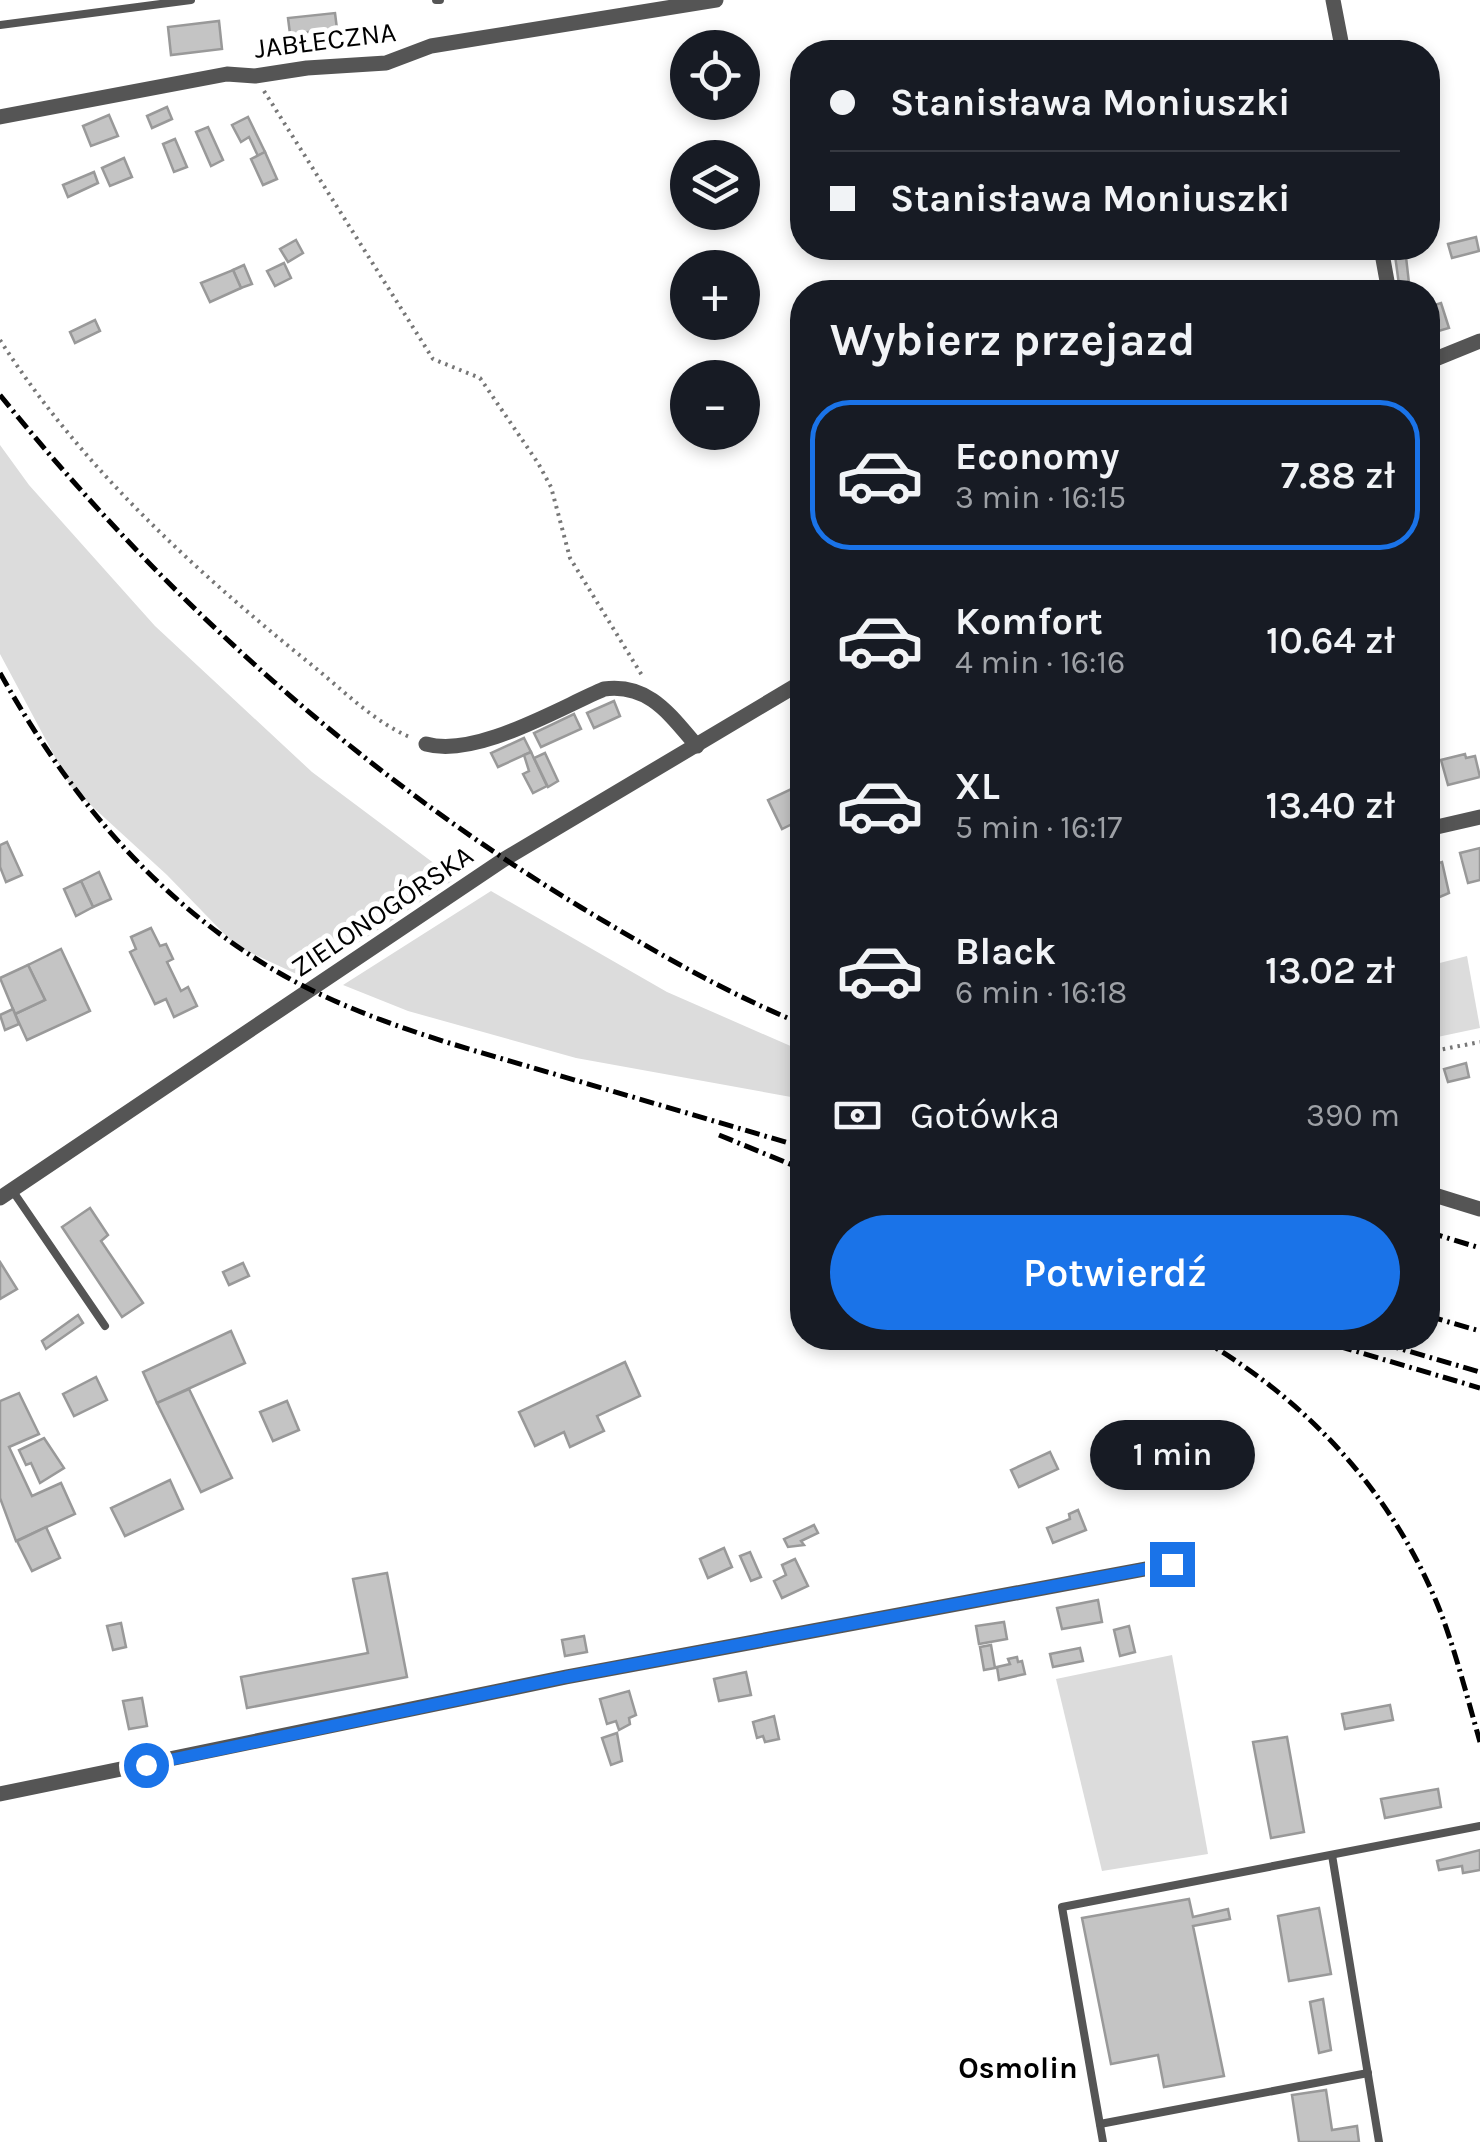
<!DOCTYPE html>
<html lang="pl">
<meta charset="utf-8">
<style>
:root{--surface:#171b24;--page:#242831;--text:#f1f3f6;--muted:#9ea1a6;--line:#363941;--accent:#1a73e8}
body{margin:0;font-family:Karla,sans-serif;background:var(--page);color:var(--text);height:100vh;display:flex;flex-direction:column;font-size:38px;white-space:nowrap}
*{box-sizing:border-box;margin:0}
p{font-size:32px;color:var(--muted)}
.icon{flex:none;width:55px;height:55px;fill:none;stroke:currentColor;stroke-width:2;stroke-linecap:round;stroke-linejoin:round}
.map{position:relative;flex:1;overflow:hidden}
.side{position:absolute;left:790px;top:280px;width:650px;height:1070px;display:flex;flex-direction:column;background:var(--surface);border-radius:40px;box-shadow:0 5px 15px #0003}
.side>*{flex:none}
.banner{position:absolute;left:790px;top:40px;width:650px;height:220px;border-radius:40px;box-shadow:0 5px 15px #0003;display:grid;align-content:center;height:220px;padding:0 40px;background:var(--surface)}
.tools{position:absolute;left:670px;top:30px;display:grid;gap:20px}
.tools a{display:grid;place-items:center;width:90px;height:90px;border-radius:50%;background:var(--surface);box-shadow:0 5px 15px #0003;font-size:50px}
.end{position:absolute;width:45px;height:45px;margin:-22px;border:12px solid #1a73e8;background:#fff;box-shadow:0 0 0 5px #fff}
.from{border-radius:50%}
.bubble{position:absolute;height:70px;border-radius:35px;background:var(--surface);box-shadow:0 5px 15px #0003;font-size:32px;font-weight:600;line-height:70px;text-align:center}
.banner b{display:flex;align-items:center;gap:35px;height:95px;font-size:38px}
.banner b+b{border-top:2px solid var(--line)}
.banner i{width:25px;height:25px;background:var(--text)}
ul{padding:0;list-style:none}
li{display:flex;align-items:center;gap:30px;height:150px;margin:0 20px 15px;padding:0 20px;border:5px solid transparent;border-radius:40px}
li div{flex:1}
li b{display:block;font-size:38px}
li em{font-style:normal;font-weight:600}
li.current{border-color:var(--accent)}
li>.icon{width:90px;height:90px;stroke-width:1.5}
h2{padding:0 40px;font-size:45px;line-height:120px}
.pay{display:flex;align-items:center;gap:25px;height:110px;padding:0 40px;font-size:38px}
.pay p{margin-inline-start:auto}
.action{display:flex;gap:20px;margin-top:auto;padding:20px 40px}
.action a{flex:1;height:115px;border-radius:60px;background:var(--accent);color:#fff;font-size:40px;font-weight:600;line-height:115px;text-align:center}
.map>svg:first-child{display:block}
</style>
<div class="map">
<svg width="1480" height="2142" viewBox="0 0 1480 2142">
<rect width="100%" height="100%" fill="#fff"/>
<g fill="#dcdcdc">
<polygon points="0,445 29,485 155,626 312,772 455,879 305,978 236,946 167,875 71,787 0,654"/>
<polygon points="491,891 667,992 802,1051 802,1099 576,1058 408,1011 343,985"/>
<polygon points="1467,956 1480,1028 1428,1039 1428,966"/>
<polygon points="1172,1655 1208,1854 1102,1871 1056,1679"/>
</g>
<g fill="#c4c4c4" stroke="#999" stroke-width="2.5">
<polygon points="335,13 337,29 290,34 288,18"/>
<polygon points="219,21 222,49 171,55 168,27"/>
<polygon points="167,107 172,119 152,128 147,116"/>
<polygon points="109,115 118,136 91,146 83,126"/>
<polygon points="248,117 265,152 258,156 249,137 241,142 232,125"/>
<polygon points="208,127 223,160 211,166 196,132"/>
<polygon points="175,139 187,167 174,172 163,144"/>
<polygon points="265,152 277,179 263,185 251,159"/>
<polygon points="124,158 132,177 110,186 102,168"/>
<polygon points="94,172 98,183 68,197 63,185"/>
<polygon points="1476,237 1479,251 1452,258 1448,244"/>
<polygon points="296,240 303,253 288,262 280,249"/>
<polygon points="1394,248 1405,248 1410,292 1400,292"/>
<polygon points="284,263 291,278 275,286 267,271"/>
<polygon points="244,265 252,284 241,288 233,270"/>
<polygon points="233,270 241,288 210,302 201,283"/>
<polygon points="1441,303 1449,328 1428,334 1428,307"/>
<polygon points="95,320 100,331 75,343 70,332"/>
<polygon points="614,701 620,716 594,728 587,713"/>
<polygon points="574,714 581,729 541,747 534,733"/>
<polygon points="524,738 531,752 498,767 491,753"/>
<polygon points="531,752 547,786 533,793 523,774 529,771 524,755"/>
<polygon points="545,753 558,781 548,787 534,758"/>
<polygon points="1465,754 1466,758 1475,756 1480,777 1448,785 1441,760"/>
<polygon points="802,784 802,819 782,829 768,800"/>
<polygon points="7,842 22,875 6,882 0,867 0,845"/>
<polygon points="1480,848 1480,880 1468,883 1460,853"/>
<polygon points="1442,862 1449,893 1428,902 1428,866"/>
<polygon points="99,872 111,899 93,907 81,881"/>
<polygon points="81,881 93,907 76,916 64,889"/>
<polygon points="151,928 160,946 166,944 173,959 167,962 181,991 188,987 197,1006 174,1017 166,999 155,1004 130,952 136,949 131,937"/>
<polygon points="61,949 90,1011 27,1040 15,1014 45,1000 28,965"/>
<polygon points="28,965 45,1000 15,1014 0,978"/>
<polygon points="13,1009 19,1024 5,1030 0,1015"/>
<polygon points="1466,1063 1469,1077 1448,1082 1444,1069"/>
<polygon points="90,1208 108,1235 101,1241 143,1303 122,1317 62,1227"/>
<polygon points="0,1262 17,1289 0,1299"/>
<polygon points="243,1263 249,1276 229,1285 223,1272"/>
<polygon points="78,1315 83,1323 46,1349 42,1341"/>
<polygon points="231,1331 245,1363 157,1403 143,1372"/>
<polygon points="625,1362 640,1396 597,1416 604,1431 570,1447 564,1432 535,1446 519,1412"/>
<polygon points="96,1377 107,1400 74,1416 63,1394"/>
<polygon points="189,1389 232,1478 201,1492 157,1403"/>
<polygon points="19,1393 39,1434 9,1447 32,1496 61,1483 75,1514 16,1541 0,1498 0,1401"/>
<polygon points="287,1401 299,1430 273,1441 260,1412"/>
<polygon points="44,1438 64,1468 40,1483 31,1463 26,1465 19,1450"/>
<polygon points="1050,1452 1058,1469 1019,1487 1011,1470"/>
<polygon points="170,1480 183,1509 125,1536 111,1508"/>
<polygon points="1078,1510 1086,1530 1053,1543 1047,1528 1070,1519 1069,1514"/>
<polygon points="814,1525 818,1533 801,1541 804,1545 788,1547 784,1539"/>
<polygon points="46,1527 60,1558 32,1571 17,1541"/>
<polygon points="724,1548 732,1567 708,1578 700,1559"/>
<polygon points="750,1552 761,1577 751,1581 740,1556"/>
<polygon points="795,1559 808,1586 782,1598 774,1581 786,1575 782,1565"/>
<polygon points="387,1573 407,1677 247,1708 241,1677 368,1653 353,1579"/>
<polygon points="1098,1600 1102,1622 1062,1629 1057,1608"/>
<polygon points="1004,1622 1007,1639 979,1644 976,1626"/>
<polygon points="121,1623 126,1647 113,1650 107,1626"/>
<polygon points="1129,1626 1135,1652 1120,1656 1114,1630"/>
<polygon points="584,1636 587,1652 565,1656 562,1640"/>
<polygon points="991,1645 995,1668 984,1670 980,1647"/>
<polygon points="1080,1648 1083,1661 1053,1667 1050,1654"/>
<polygon points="1017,1657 1018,1662 1022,1661 1025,1674 999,1680 997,1667 1010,1664 1008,1659"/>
<polygon points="746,1672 751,1695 719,1701 714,1679"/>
<polygon points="629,1691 636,1715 629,1718 630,1724 619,1730 616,1721 607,1724 600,1699"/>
<polygon points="142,1698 147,1726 129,1729 123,1701"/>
<polygon points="1390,1705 1393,1720 1345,1729 1342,1714"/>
<polygon points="774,1716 779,1739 765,1742 763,1736 757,1738 753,1722"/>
<polygon points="617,1733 622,1761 611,1765 602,1738"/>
<polygon points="1287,1737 1304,1832 1271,1838 1253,1742"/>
<polygon points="1438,1789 1441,1807 1385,1818 1381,1799"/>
<polygon points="1480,1850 1480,1870 1463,1873 1462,1866 1439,1870 1437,1861"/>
<polygon points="1189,1899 1193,1917 1228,1909 1230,1919 1193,1926 1224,2076 1164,2087 1158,2055 1111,2064 1082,1918"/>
<polygon points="1319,1908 1331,1974 1289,1981 1278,1916"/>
<polygon points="1323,1999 1331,2050 1319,2053 1310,2002"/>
<polygon points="1326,2090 1332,2130 1357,2126 1359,2142 1299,2142 1292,2095"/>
</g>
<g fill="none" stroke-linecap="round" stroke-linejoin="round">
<g stroke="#777" stroke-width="4" stroke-dasharray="2.5 5" stroke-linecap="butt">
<polyline points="264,91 433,359 480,378 538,463 551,487 570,558 643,677"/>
<path d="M 0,340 C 82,468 195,571 313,666 C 344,691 375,723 412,738"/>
<polyline points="1428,1052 1480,1042"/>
</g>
<g stroke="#555" stroke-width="8">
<polyline points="436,0 440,0"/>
<polyline points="0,25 191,0"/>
<polyline points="12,1190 105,1326"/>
<polyline points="1332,1855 1379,2142"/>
<polyline points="1100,2124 1368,2073"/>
<polyline points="1103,2142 1062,1907 1480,1826"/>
</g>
<g stroke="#555" stroke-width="15">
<polyline points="1333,0 1343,52"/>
<polyline points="0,117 227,74 255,76 307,68 386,63 431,46 716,0"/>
<polyline points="1381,248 1389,292"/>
<polyline points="1428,362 1480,341"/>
<path d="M 426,744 C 476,758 557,709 604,689 C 649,683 670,715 697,746"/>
<polyline points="1428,829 1480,817"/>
<polyline points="1428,1193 1480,1209"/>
<polyline points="0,1198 503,860 802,682"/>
<polyline points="0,1794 566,1677 1172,1564"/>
</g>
<g stroke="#000" stroke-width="5" stroke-dasharray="15 5 2.5 5" stroke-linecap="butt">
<path d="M 0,395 C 165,599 357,772 582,908 C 652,950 726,993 802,1024"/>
<path d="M 0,673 C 62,784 140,882 247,953 C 332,1010 430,1038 527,1066 C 619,1093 711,1120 802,1147"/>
<polyline points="719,1135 802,1169"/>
<polyline points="1428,1232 1480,1248"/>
<polyline points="1428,1316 1480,1331"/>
<path d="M 1199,1338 C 1309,1401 1396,1496 1442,1616 C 1457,1657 1468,1700 1480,1742"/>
<polyline points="1311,1338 1480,1388"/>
<polyline points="1384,1344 1480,1372"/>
</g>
</g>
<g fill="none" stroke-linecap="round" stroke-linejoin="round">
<polyline stroke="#1a73e8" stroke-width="12" points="146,1765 566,1677 1172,1564"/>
</g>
<g text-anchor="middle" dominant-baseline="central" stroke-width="10" stroke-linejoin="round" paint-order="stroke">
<g font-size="28" fill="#000" stroke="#fff">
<text transform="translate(325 40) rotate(-7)">JABŁECZNA</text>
<text transform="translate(382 911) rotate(-34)">ZIELONOGÓRSKA</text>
</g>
<g font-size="30" font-weight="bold" fill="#000" stroke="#fff">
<text x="1018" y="2068">Osmolin</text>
</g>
</g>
</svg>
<div class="tools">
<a><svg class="icon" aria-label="locate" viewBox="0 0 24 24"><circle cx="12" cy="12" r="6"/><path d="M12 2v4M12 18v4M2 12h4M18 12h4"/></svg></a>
<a><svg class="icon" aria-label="layers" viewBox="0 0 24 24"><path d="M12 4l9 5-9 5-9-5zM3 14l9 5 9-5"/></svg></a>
<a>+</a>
<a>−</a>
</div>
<i class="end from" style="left:146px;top:1765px"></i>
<i class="end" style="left:1172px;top:1564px"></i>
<div class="bubble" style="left:1090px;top:1420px;width:165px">1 min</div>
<div class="banner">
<b><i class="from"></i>Stanisława Moniuszki</b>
<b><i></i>Stanisława Moniuszki</b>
</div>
<section class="side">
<h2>Wybierz przejazd</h2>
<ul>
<li class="current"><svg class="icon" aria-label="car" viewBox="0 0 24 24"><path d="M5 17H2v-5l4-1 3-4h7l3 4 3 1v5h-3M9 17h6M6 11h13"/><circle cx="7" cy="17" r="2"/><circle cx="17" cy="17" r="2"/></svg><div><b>Economy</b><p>3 min · 16:15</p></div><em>7.88 zł</em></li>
<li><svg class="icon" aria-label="car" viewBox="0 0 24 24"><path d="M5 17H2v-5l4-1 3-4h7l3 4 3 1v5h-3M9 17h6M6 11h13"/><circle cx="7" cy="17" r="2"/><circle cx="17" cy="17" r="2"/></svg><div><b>Komfort</b><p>4 min · 16:16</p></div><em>10.64 zł</em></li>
<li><svg class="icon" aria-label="car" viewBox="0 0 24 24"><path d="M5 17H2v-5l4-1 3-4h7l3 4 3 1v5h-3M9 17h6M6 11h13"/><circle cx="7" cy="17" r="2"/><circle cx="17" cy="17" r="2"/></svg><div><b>XL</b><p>5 min · 16:17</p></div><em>13.40 zł</em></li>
<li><svg class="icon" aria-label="car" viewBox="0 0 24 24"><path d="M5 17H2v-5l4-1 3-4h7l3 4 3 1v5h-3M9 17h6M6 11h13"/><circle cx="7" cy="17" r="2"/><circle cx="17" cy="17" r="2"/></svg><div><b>Black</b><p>6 min · 16:18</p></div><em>13.02 zł</em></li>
</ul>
<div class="pay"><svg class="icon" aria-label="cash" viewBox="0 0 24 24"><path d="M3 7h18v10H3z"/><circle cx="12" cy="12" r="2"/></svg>Gotówka<p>390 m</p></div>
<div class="action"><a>Potwierdź</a></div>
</section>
</div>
